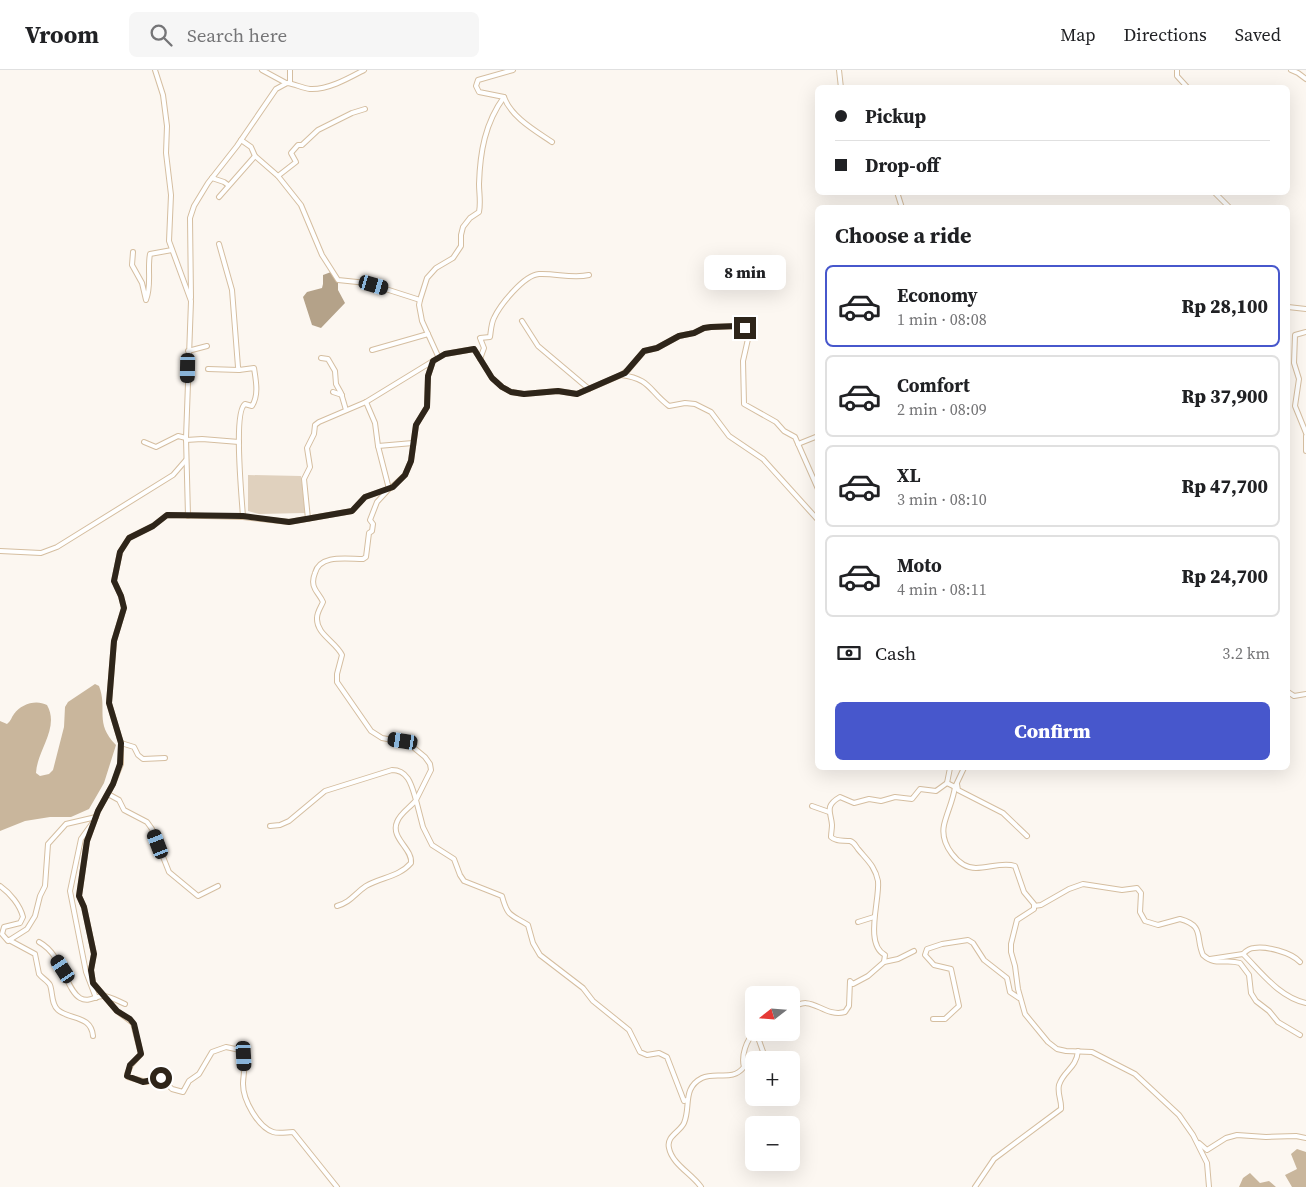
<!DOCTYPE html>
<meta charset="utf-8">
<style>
:root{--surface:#fff;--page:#f6f6f6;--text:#202124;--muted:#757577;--line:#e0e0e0;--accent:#4757cc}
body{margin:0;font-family:"Source Serif 4",serif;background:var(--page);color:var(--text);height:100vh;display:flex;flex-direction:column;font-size:19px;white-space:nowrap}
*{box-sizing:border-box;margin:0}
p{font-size:16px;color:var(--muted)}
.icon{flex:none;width:28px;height:28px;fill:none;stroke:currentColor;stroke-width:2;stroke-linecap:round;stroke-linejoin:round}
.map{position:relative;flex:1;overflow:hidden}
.sheet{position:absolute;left:815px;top:135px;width:475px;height:565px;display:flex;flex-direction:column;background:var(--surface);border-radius:8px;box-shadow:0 5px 20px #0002}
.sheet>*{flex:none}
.top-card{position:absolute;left:815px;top:15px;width:475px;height:110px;border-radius:8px;box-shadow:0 5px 20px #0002;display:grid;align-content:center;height:110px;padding:0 20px;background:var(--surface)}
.needle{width:32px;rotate:253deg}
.buttons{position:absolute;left:745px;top:916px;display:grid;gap:10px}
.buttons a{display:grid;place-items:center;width:55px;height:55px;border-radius:8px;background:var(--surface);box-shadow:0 5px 20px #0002;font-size:25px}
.end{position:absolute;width:22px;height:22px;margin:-11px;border:6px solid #2e251a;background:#fff;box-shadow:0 0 0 2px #fff}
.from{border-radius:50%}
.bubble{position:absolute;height:35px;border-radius:8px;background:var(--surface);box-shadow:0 5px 20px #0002;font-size:16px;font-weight:800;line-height:35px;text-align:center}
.car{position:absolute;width:15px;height:30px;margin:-15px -8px;border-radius:6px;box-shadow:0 0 4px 1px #0007;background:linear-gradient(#222 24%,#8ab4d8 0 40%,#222 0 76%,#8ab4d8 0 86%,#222 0)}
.top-card b{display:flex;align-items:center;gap:18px;height:48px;font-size:19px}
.top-card b+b{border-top:1px solid var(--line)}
.top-card i{width:12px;height:12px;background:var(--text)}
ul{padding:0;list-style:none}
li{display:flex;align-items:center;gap:15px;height:82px;margin:0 10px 8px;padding:0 10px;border:2px solid var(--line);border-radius:8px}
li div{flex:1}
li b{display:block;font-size:19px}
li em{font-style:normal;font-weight:800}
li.selected{border-color:var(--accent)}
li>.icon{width:45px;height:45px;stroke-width:1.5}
h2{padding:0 20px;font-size:22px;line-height:60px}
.pay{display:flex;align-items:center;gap:12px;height:55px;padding:0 20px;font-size:19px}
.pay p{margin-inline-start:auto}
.action{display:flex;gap:10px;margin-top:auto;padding:10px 20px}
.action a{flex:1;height:58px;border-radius:8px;background:var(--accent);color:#fff;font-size:20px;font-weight:800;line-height:58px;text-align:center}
header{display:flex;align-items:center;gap:30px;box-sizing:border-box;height:70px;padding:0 25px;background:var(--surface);border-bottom:1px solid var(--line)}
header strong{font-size:24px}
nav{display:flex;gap:28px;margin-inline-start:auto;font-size:18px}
.search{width:350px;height:45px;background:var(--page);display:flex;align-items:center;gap:12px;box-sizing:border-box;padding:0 18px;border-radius:8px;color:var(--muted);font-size:19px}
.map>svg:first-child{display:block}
</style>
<header>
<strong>Vroom</strong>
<div class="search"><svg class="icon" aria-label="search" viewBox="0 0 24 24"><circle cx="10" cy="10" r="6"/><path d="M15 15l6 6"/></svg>Search here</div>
<nav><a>Map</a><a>Directions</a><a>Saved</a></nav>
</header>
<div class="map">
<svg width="1306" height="1117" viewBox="0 0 1306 1117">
<rect width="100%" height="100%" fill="#fcf7f1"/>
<polygon fill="#e0d1be" points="248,405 301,406 305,443 259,444 248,441"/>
<g fill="#c9b69c">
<path d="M 95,614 L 99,616 C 108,639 94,653 116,675 L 104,713 L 89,739 L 71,747 L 50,747 L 25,751 L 0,761 L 0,651 L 7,654 C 11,651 11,648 14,644 C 21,634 36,629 47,635 C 60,658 37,680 36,703 L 40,706 L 49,704 L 53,700 L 64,657 L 65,637 L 68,632 Z"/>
<polygon points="1297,1079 1306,1082 1306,1117 1292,1117 1285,1105 1297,1099 1291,1084"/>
<polygon points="1250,1103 1260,1113 1269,1111 1276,1117 1239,1117 1243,1108"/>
</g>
<polygon fill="#b4a289" points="331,202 338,210 338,220 345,233 321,258 312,255 303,227 307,222 322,218 323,214 323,205"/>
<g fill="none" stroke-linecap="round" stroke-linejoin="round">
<defs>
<g id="minor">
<polyline points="155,0 163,25 167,56 166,83 171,125 169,171 191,231 186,368 188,446"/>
<polyline points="262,0 286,13"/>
<polyline points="290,0 290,13"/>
<polyline points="839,0 841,18"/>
<polyline points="1177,0 1177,6 1188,18"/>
<polyline points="1291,0 1298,3 1306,9"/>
<path d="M 504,27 C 511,47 536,61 552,72"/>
<polyline points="241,70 251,77 255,86 278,106 301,135 322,185 338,210 367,213 420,230"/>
<polyline points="278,106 296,92 291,83 298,75 302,75 318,60 352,43 365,39"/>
<polyline points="212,108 224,112 228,115"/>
<polyline points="897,122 902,138"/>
<polyline points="1214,122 1230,138"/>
<polyline points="219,127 255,86"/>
<path d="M 219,174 L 232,220 L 238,297 L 239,300 L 254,298 C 256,311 259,325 252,336 L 245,334 C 233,342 242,429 243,447"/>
<path d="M 133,182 L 132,195 L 142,213 L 146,230 C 152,215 147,199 150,184 L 172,180"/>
<path d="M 191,228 L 190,148 L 194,136 L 208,113 L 237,76 L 276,19 L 287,13 C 295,14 302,18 310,19 C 328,20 349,8 364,0"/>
<polyline points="1288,237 1306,239"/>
<polyline points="522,251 538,276 589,319"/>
<polyline points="1306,262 1295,265 1294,293 1299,309 1295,336 1306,363"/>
<polyline points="372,280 428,264"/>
<polyline points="188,281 207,276"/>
<path d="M 438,286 L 422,251 L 419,235 L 420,230 L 427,208 L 436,198 L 453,188 L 461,176 L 461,165 L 463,157 L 470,148 L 479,142 C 481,132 479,123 479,114 C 480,82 485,53 504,27 L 479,22 L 476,16 L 478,10 L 513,0"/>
<polyline points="321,288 328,289 335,301 336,314 341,323 346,340"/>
<path d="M 480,289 L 484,278 L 480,268 L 490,267 C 491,261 491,254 494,248 C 500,235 524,205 539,204 C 556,203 572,209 589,205"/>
<polyline points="208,299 239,300"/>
<path d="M 621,305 C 651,309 648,320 669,336 L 685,333 L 695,334 L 711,342 L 729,366 L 763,389 L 818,450"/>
<polyline points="333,322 342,325"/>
<path d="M 366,332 L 375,353 L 378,376 L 389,419 L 377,432 L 370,450 L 373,454 L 372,461 L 369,463 L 366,487 L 363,489 C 347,489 320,484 315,503 C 313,508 312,514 315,519 C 317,523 321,527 323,532 C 321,537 317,542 317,548 C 316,564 336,572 342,585 L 337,604 L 337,612 L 371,661 L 382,668 L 408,673 L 425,687 L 430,694 L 431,700 L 416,730 L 423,757 L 432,775 L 454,789 L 460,805 L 464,811 L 502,826 C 508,848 511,844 528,855 L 533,873 L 540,885 L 583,918 L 593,931 L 629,960 L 640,982 L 647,985 L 659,983 L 667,987 L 684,1031 L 687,1030"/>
<polyline points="1306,366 1306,381"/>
<polyline points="186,370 202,369 239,372"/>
<polyline points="144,372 156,377 178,366 186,368"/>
<polyline points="798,374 818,366"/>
<polyline points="378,376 413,373"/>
<polyline points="308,449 304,409 310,397 307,378 314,364 315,355 319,352 366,332 433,291"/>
<polyline points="0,481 41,483 57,477 173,405 186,390"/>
<polyline points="1288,622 1294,626 1306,624"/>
<polyline points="121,673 134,677 138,685 143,689 165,688"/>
<polyline points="947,713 950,698"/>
<polyline points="957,714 958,720 1003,743 1027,766"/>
<path d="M 955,717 C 953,731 947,742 944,755 C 940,774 958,798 976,798 C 989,798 1003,792 1015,796 L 1024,822 L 1034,834 L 1034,839 L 1017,850 L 1011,874 L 1011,882 L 1015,896 L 1018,919 L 1025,944 L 1048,972 L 1057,979 L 1066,981 L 1092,982 L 1135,1004 L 1179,1045 L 1193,1065 L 1207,1093 L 1209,1117"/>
<polyline points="108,724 119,730 124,740 147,752 152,759 169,802 198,826 218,816"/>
<polyline points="812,736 829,742"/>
<polyline points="94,751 81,769 70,821 86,902 96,928"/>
<path d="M 270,756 L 280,755 L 289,751 L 325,721 L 392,700 C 409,700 412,717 416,730 C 411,737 400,743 397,752 C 390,768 413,779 411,793 C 399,807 381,807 366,816 C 354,824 351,832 337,836"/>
<path d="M 0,816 C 10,823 20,835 23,847 L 20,853 L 4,857 L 2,864 L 8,871 L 27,859 L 35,846 L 40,826 L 45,816 L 48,774 L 66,754 L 96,747"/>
<path d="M 1034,836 L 1041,835 L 1069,819 L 1083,814 L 1122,820 L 1137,818 L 1141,823 L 1140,842 L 1145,851 L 1158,855 L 1180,849 C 1205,856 1195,867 1203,885 C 1216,897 1225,888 1240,893 L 1249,905 L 1251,923 L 1256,931 L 1269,941 L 1278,952 L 1300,965"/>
<polyline points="858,852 874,847"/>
<path d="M 9,870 L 35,884 L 39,904 C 42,908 48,911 50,915 C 53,923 51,934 58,940 C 70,950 91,945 93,966"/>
<path d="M 39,872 C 63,885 66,920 80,928 C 89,933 95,926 103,926 C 110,926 118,931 125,934"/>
<path d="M 1243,884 C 1246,881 1249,878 1254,878 C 1266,876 1291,882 1300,892"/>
<path d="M 1210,889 L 1243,884 C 1262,903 1279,927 1306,933"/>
<polyline points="884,892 898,889 914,881"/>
<path d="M 791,940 C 811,921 822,948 845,942 L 849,936 L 850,911 L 853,914 L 868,906 L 884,892 L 885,885 C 864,874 880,830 878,811 C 875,796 867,790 858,779 C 855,775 854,772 850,771 C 843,770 836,772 831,767 C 831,763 832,759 832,755 C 831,742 824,736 840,727 L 854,733 L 869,729 L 881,731 L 895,727 L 912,729 L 920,719 L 936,721 L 947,713 L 955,717 L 964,698"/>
<polyline points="933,949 945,949 959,936 951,899 934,895 925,885 927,879 942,874 968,870 973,873 984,890 1007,908 1010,922 1019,928"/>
<polyline points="756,962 766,990"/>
<polyline points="1199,1073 1207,1080 1226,1068 1237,1065 1266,1067 1296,1066 1306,1068"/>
<path d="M 337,1117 L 293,1062 C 287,1062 279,1064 273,1062 C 258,1057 243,1030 243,1014 C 243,1004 248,988 240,980 L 226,977 L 212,982 L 199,1004 L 189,1011 L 183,1022 L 172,1019 L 161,1008 L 146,1012 L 128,1007 L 127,1004 L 131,995 L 141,984 L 133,953 L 117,941 L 93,913 L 91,900 L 94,884 L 84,837 L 79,826 L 87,771 L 98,741 L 113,714 L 121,694 L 121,673 L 109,633 L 114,571 L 124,538 L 121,526 L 114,511 L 120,482 L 129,468 L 153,456 L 167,445 L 243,447 L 289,452 L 352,441 L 365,427 L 391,418 L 405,405 L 411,391 L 416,355 L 427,337 L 428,306 L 433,291 L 445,284 L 474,279 L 492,308 L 502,317 L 511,322 L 524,324 L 558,321 L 577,324 L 621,305 L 628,300 L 644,281 L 657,278 L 679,266 L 694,263 L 704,258 L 711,257 L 743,256 L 747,259 L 748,269 L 743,291 L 744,334 L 776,352 L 784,361 L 795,367 L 818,419"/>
<path d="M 701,1117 C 692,1104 672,1094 669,1078 C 666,1066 680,1062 684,1053 C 691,1037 682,1018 702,1008 C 717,1001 732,1012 744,997 C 741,986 746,970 755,962"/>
<path d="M 975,1117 L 994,1089 L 1061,1039 C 1062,1031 1057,1024 1059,1015 C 1064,1000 1076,999 1078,981"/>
</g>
</defs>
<use href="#minor" stroke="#d5bea0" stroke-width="6"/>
<use href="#minor" stroke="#fff" stroke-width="4"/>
</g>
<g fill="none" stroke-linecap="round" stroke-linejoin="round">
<polyline stroke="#2e251a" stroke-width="6" points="161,1008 143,1012 127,1006 130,995 141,984 134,954 130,949 117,941 93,913 91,900 94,884 84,837 79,826 87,771 98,741 113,714 120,694 121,673 109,633 114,571 124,538 121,526 114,511 120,482 129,468 153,456 167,445 243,446 289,452 352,441 365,427 393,417 405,405 411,391 416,355 427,337 428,306 433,291 445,284 474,279 492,308 502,317 511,322 524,324 558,321 577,324 625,303 644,281 657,278 679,266 694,263 704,258 711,257 737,256 745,258"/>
</g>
</svg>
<div class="buttons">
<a><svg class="needle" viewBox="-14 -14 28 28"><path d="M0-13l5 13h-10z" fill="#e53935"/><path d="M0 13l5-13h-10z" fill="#757577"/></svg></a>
<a>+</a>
<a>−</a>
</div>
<i class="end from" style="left:161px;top:1008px"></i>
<i class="end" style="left:745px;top:258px"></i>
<div class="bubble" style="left:704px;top:185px;width:82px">8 min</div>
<i class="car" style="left:374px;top:215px;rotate:106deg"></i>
<i class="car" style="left:188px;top:298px;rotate:181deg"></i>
<i class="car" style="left:403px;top:671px;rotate:279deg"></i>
<i class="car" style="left:158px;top:774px;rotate:339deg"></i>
<i class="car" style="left:63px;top:899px;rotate:327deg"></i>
<i class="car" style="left:244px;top:986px;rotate:177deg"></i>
<div class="top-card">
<b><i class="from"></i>Pickup</b>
<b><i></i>Drop-off</b>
</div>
<section class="sheet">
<h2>Choose a ride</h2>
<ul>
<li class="selected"><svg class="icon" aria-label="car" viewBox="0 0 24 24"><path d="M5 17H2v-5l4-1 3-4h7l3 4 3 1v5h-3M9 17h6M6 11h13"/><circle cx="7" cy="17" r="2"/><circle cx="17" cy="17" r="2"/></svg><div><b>Economy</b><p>1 min · 08:08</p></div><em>Rp 28,100</em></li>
<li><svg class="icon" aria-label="car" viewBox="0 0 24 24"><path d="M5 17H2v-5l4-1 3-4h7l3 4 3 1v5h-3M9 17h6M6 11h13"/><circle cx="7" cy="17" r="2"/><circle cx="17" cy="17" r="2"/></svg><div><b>Comfort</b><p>2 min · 08:09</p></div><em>Rp 37,900</em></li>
<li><svg class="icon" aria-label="car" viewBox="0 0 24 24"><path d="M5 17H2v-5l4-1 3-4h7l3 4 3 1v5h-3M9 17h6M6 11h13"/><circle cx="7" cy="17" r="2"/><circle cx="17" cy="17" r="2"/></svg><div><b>XL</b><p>3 min · 08:10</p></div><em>Rp 47,700</em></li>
<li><svg class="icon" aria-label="car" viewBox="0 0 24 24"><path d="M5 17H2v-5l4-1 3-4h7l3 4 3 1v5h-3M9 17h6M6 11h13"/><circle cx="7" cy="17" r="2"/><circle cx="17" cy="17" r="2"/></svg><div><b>Moto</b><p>4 min · 08:11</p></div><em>Rp 24,700</em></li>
</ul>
<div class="pay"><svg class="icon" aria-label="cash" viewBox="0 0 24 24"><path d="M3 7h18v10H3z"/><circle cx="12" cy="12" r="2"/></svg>Cash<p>3.2 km</p></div>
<div class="action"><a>Confirm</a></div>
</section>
</div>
